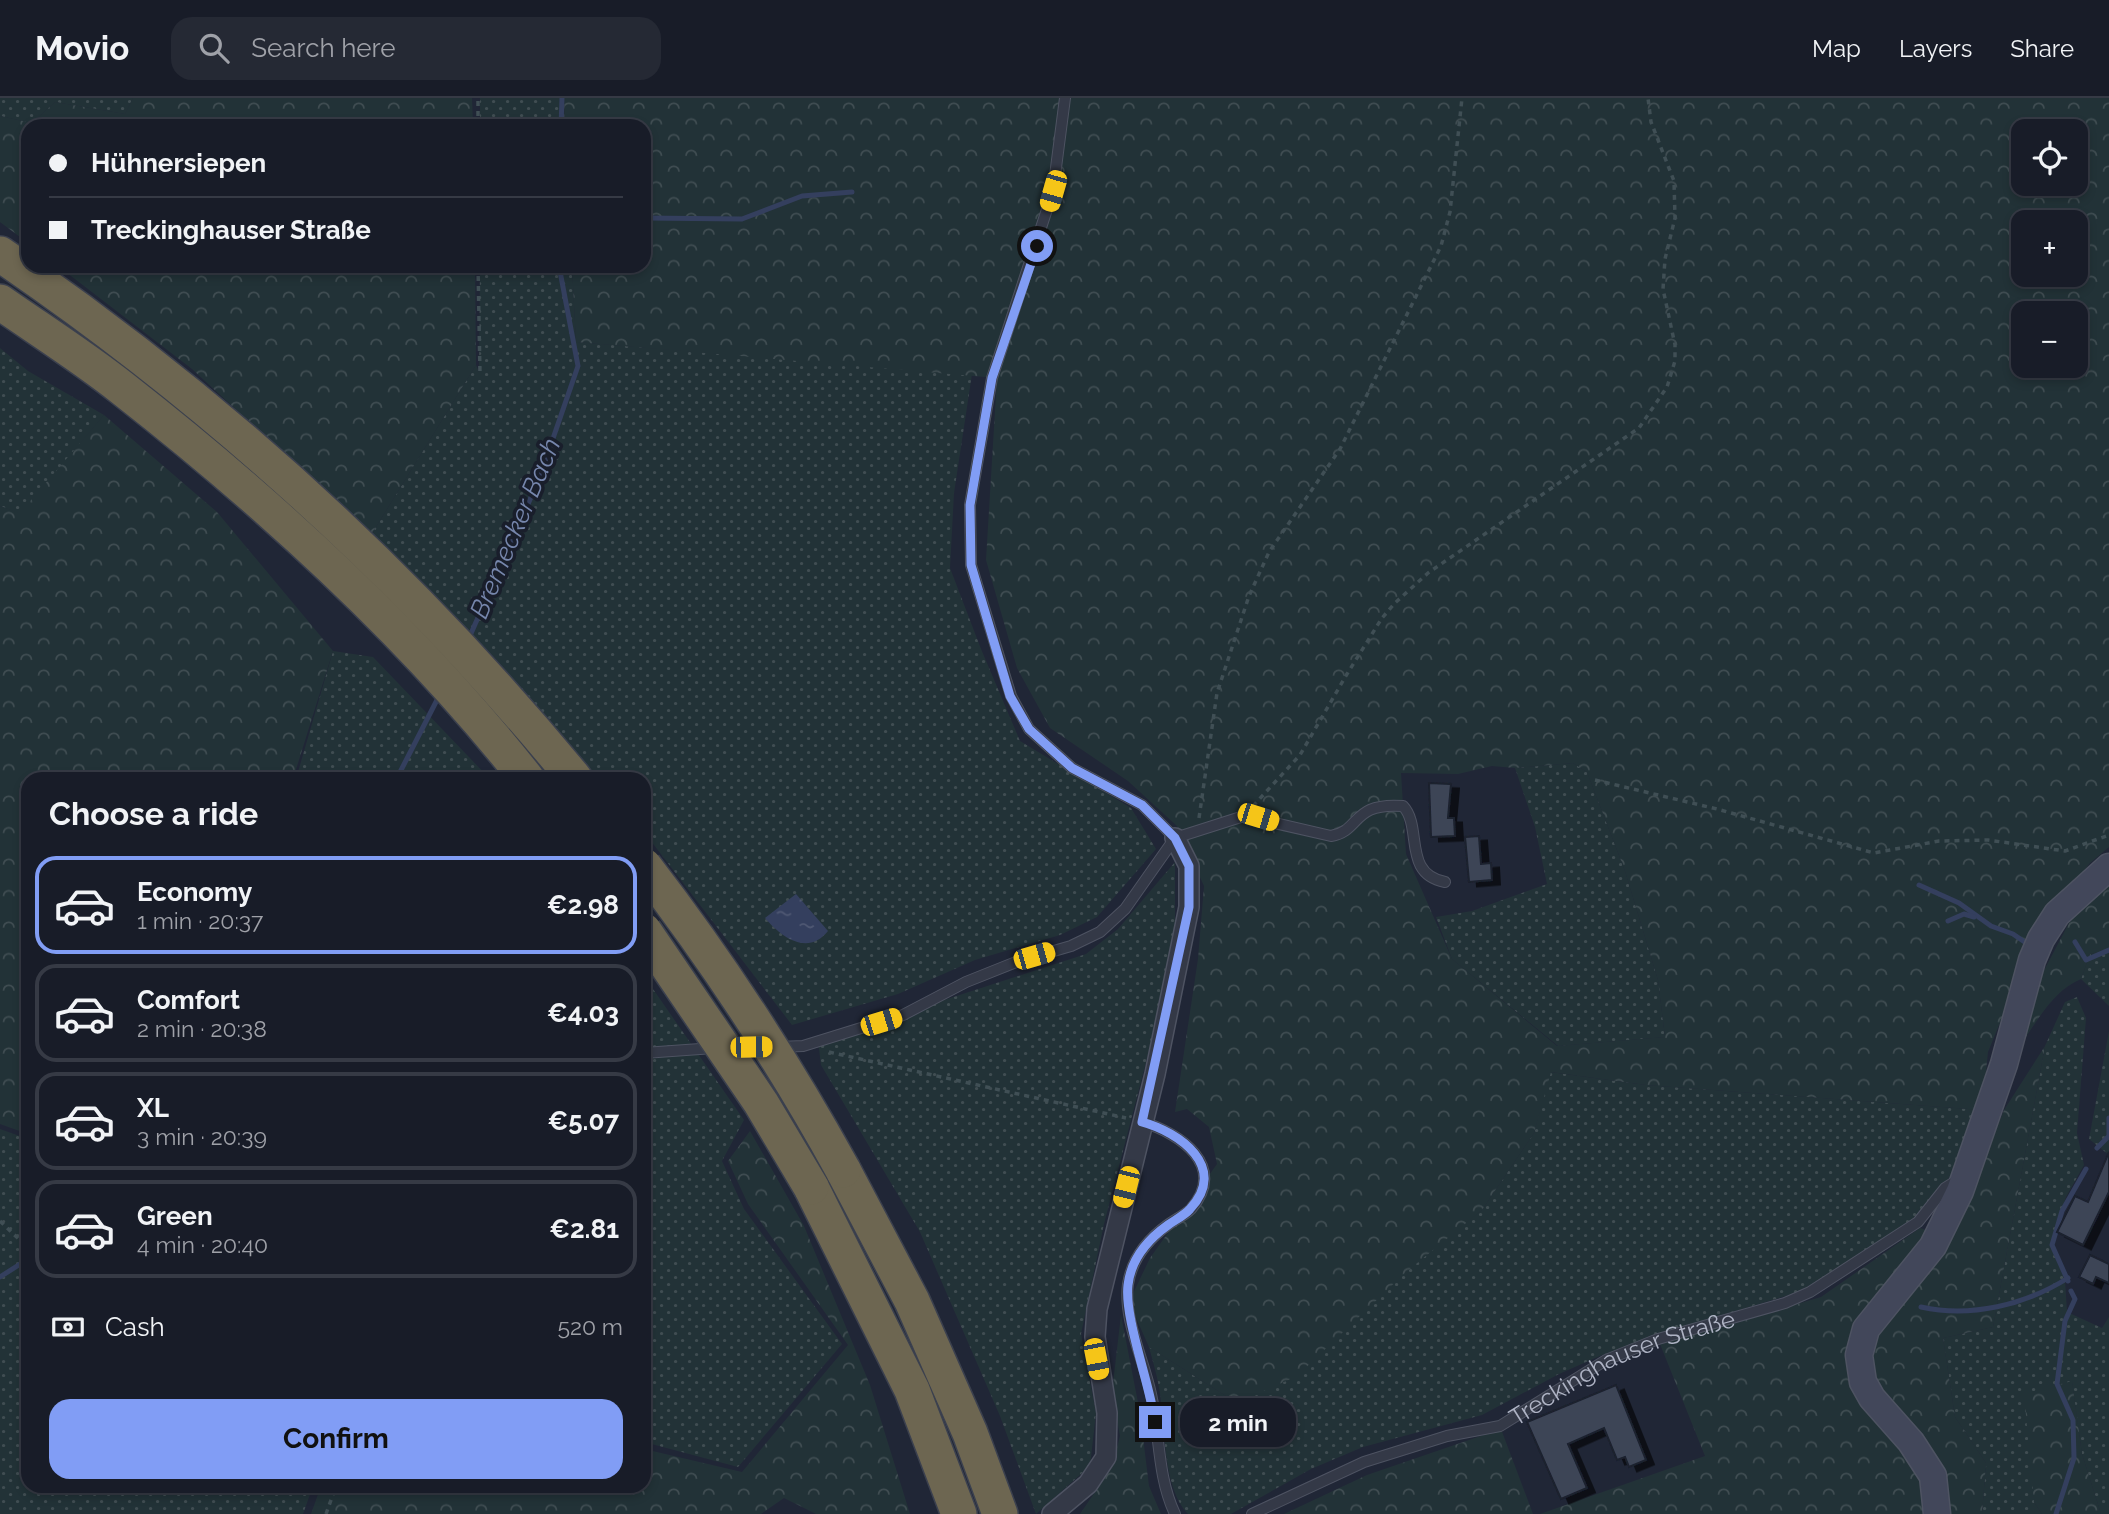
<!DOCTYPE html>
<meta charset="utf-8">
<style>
:root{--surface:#181c28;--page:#252934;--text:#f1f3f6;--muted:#9fa1a8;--line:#363a45;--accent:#819df5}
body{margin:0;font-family:Raleway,sans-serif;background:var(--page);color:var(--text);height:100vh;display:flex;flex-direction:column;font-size:26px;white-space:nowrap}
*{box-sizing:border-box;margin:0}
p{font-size:23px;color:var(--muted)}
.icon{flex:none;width:38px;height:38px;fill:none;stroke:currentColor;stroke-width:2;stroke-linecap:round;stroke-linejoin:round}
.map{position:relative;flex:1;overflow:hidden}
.drawer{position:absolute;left:21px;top:674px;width:630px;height:721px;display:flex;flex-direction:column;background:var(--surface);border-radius:21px;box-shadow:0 4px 10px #0003,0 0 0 2px var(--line)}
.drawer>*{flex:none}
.hud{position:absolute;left:21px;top:21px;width:630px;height:154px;border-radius:21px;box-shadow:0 4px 10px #0003,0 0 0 2px var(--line);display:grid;align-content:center;height:154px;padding:0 28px;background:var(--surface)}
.tools{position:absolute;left:2011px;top:21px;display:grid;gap:14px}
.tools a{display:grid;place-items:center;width:77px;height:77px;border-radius:14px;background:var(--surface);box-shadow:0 4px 10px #0003,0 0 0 2px var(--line);font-size:35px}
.end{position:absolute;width:32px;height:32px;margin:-16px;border:9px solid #819df5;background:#111;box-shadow:0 0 0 4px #111}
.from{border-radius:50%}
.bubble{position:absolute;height:49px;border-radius:21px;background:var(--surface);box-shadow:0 4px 10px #0003,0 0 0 2px var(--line);font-size:23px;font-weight:700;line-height:49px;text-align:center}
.car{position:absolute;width:21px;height:42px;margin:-21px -10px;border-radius:9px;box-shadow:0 0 5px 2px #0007;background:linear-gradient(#f5c518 24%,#345 0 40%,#f5c518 0 76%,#345 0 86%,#f5c518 0)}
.hud b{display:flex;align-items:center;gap:24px;height:66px;font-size:26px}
.hud b+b{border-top:2px solid var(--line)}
.hud i{width:18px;height:18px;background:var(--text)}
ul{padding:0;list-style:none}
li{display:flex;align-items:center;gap:21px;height:98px;margin:0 14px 10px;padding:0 14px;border:4px solid var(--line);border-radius:21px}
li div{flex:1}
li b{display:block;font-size:26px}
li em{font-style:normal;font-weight:700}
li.active{border-color:var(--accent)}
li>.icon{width:63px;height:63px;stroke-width:1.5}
h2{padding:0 28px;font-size:32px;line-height:84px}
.pay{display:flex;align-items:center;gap:18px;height:77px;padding:0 28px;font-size:26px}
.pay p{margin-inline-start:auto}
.cta{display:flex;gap:14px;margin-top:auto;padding:14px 28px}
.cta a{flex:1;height:80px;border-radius:21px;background:var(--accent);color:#111;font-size:28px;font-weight:700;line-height:80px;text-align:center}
header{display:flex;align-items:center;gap:42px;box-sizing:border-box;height:98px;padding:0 35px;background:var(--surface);border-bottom:2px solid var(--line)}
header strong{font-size:33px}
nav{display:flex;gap:38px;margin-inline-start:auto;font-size:24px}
.search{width:490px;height:63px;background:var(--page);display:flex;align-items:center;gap:18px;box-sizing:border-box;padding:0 24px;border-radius:21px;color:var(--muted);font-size:26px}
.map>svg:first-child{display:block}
</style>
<header>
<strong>Movio</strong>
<div class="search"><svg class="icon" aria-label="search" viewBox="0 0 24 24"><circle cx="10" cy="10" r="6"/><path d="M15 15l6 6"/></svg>Search here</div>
<nav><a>Map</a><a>Layers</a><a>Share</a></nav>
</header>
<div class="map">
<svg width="2109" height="1416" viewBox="0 0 2109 1416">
<defs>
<pattern id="grass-dots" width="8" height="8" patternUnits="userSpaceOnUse" patternTransform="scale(1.75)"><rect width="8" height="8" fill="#223237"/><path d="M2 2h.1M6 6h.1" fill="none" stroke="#404d52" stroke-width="1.8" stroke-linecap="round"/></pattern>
<pattern id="forest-crowns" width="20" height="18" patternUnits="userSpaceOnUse" patternTransform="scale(1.75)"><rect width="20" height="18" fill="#223237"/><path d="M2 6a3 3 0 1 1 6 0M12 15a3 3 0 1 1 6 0" fill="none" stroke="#404d52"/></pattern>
<pattern id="water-ripples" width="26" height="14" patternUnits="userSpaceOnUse" patternTransform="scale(1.75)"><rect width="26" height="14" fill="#343f5e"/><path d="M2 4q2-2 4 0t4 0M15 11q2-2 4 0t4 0" fill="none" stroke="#4f5873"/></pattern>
<filter id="shadow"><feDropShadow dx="8" dy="4.5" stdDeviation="0" flood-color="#0009"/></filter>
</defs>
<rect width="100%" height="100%" fill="#202636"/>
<g fill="url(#grass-dots)">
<polygon points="0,0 133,0 125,16 55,4 32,25 0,18"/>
<polygon points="480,0 564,0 565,28 480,28"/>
<polygon points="480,168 572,168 576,244 972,276 954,395 950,470 981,551 1020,643 1131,710 1156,751 1097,819 1060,837 975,862 898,896 792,927 644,734 644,681 599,681 495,560 371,437 476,267 479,274"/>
<polygon points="0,250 28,273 104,317 21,416 0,408"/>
<polygon points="333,553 373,559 490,681 296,681"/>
<polygon points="1573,665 1587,674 1625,773 1658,882 1665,939 1558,948 1452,861 1436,819 1472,813 1547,786 1535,729 1515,670"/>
<polygon points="1175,764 1175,830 1152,941 1104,1126 1081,1236 1096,1315 1090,1368 1036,1416 1000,1318 920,1134 821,967 818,943 1086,856 1118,831"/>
<polygon points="2109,851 2109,908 2081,881 2090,856"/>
<polygon points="644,878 744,1022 722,1063 744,1111 842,1246 738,1369 644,1344"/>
<polygon points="2077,899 2086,920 2077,1035 2084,1067 2066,1099 2050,1147 2065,1182 2067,1214 2102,1230 2109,1219 2109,1416 2101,1416 2082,1356 2072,1284 2034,1404 2042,1416 1982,1416 1986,1365 1955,1319 1943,1240 1993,1229 2045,948 2065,904"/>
<polygon points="2109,933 2109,1057 2089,1041"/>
<path d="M 1550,974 L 1646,987 L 1982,1012 L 1961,1070 L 1951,1077 L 1914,1122 L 1809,1191 L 1659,1236 L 1602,1257 L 1559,1276 L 1482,1317 L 1363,1349 L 1311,1371 L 1231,1416 L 1188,1416 C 1163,1391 1165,1330 1160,1296 C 1158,1280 1153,1264 1149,1249 L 1237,1305 L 1482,1112 L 1534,1035 Z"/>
<polygon points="0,1031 28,1041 28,1388 313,1388 303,1416 0,1416"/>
</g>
<g fill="url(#forest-crowns)" fill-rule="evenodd">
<polygon points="133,0 472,0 473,28 28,28 28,145 0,124 0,18 32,25 55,4 125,16"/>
<path d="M 564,0 L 2109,0 L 2109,749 L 2090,765 L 2037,834 L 1988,954 L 1982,1012 L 1646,987 L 1551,974 L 1534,1035 L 1482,1112 L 1405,1175 L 1297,1278 L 1237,1305 L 1149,1249 L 1129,1204 L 1150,1160 L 1217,1066 L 1209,1029 L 1187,1011 L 1175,1014 L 1198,861 L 1204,788 L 1177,728 L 1128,683 L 1050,630 L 1017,570 L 986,462 L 997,280 L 576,244 L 572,168 L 644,168 L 644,28 L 565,28 ZM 2023,33 L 2076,33 L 2076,86 L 2023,86 ZM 2023,124 L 2076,124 L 2076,177 L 2023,177 ZM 2023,215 L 2076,215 L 2076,268 L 2023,268 ZM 1573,665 L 1587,674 L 1625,773 L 1658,882 L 1665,939 L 1557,948 L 1452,861 L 1406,756 L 1401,675 L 1458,676 L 1492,668 L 1515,670 Z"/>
<polygon points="58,168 475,168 476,267 371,437 192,271"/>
<polygon points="104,317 217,414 333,553 293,681 28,681 28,1036 0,1026 0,408 20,415"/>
<path d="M 2109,781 L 2109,851 L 2090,856 L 2081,881 C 2052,893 2037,924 2019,949 L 2040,880 L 2078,808 Z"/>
<polygon points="2045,948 1993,1229 1943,1240 1955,1319 1986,1365 1982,1416 1540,1416 1705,1358 1660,1246 1821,1199 1920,1130 1948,1139 1967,1101 2004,1012"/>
<polygon points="750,1033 804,1128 870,1287 910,1416 816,1416 784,1400 761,1416 311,1416 321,1388 644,1388 644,1351 742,1374 848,1247 748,1106 728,1063"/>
<polygon points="1121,1217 1140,1315 1149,1388 1161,1416 1080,1416 1112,1369 1120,1338 1112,1294"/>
<polygon points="2072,1283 2082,1356 2101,1416 2042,1416 2034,1404 2024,1296"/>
<polygon points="1501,1331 1533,1416 1284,1416 1367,1377"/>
</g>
<path fill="url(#water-ripples)" d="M 796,796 L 828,833 C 808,858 782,840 765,820 Z"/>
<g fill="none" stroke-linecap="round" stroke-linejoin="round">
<g stroke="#343f5e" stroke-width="5">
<polyline points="561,28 562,0"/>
<polyline points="644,120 742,121 802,98 852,94"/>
<polyline points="469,540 539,381 578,268 559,168"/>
<polyline points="397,680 439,598"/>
<polyline points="1919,787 1959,805 1991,828 2013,836 2029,847"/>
<polyline points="1948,823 1964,816 1974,819"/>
<polyline points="2075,844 2086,862 2109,852"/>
<polyline points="2097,1050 2109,1038 2109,1020"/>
<polyline points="0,1179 28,1161"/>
<polyline points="2068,1183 2052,1147 2062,1113 2086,1071"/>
<path d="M 1921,1209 C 1971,1220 2025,1207 2068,1180"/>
<polyline points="2056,1416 2074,1360 2073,1322 2057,1286 2065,1223 2075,1201 2071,1193"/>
</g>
</g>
<g fill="#3c4457" stroke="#1b202d" stroke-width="2" filter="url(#shadow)">
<polygon points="1429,685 1451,686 1448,720 1454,720 1455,738 1431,739"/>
<polygon points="1479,738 1481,766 1491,765 1492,782 1469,784 1465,739"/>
<polygon points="2109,1054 2109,1094 2083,1147 2057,1134 2075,1098 2088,1104"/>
<polygon points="2090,1157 2109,1166 2109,1185 2096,1179 2093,1186 2079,1179"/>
<polygon points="1616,1287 1646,1362 1629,1369 1625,1359 1617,1362 1604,1330 1568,1346 1587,1390 1561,1401 1527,1324"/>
</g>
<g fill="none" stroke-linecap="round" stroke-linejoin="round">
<defs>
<g id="lane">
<polyline points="1065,0 1053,93 992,280 970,407 971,467 1011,598 1029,631 1072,670 1142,707 1175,740"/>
<path d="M 778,949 L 803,948 L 903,917 L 966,884 L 1016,864 L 1071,848 L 1100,834 L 1125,811 L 1175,740 L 1244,718 L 1331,738 C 1361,733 1351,704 1403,708 C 1423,729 1402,776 1445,784"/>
<polyline points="644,955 714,950"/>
<path d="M 1142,1024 C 1180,1035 1228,1068 1191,1111 C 1185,1117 1176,1121 1169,1126 C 1148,1141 1132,1160 1128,1186 C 1123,1221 1144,1262 1151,1296 C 1160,1336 1157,1378 1175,1416"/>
<path id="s1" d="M 1252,1416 L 1364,1364 L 1447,1338 L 1500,1328 L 1606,1262 L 1658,1241 L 1785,1205 L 1810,1194 L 1918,1124 L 1945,1090 L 1956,1083"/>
</g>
<polyline id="street" points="1052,1416 1088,1386 1106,1359 1107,1315 1095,1239 1097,1211 1155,976 1189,809 1189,768 1175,740"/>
<polyline id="secondary" points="1937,1416 1933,1378 1911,1344 1872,1300 1863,1284 1859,1257 1866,1231 1933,1148 1960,1093 2004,966 2032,862 2041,841 2057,816 2109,769"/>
<g id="highway">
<path d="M 0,156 C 218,305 407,477 575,681"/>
<path d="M 0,204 C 40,232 83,259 122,290 C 269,405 411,534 527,681"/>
<polyline points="843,1072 912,1203 970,1335 1000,1416"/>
<polyline points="811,1089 912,1292 959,1416"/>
</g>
</defs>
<use href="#lane" stroke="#4e5362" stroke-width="12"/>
<use href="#street" stroke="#4e5362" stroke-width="22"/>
<use href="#secondary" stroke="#4e5362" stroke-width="29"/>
<use href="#highway" stroke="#3b404e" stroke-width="38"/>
<g stroke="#404f55" stroke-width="3.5" stroke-dasharray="5 5" stroke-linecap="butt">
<polyline points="478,28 478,0"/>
<polyline points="478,168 480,276"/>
<polyline points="1595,682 1717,711 1874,755 1939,743 1988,742 2065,753 2109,737"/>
<polyline points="1253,708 1300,657 1347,576 1382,520 1395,505 1428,475 1639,330 1667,289 1675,263 1675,247 1663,191 1665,161 1675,120 1674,83 1651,24 1648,0"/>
<polyline points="1199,720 1217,595 1249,498 1269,454 1340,351 1441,148 1450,114 1462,0"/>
<polyline points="829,954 1126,1020"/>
<polyline points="0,1123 28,1150"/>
<polyline points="326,1416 336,1388"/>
</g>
<use href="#lane" stroke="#343947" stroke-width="10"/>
<use href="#street" stroke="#343947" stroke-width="19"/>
<use href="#secondary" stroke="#42475a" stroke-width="26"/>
<use href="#highway" stroke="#6d6651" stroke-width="35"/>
<defs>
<g id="highway-bridge">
<path d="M 644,768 C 718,864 784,965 843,1072"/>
<polyline points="644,833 761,1005 811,1089"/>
</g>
</defs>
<use href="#highway-bridge" stroke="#3b404e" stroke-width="38" stroke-linecap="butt"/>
<use href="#highway-bridge" stroke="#6d6651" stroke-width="35"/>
</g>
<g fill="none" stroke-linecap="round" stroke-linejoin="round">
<path stroke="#819df5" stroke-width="9" d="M 1037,148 L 992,280 L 970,407 L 971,467 L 1010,598 L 1029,631 L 1072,670 L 1142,707 L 1175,740 L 1189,768 L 1189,809 L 1142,1024 C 1179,1034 1229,1069 1190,1111 C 1185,1117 1175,1122 1168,1127 C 1147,1142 1131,1161 1128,1187 C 1124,1220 1150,1286 1155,1324"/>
</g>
<g text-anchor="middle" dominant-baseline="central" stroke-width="7" stroke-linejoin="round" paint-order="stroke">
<g font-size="24" fill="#aeb3c4" stroke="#191e2b">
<text stroke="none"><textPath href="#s1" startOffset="401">Treckinghauser Straße</textPath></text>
</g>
<g font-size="26" font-style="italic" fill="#7686ac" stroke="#191e2b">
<text transform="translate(515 430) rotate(-67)">Bremecker Bach</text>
</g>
</g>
</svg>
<div class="tools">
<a><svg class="icon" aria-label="locate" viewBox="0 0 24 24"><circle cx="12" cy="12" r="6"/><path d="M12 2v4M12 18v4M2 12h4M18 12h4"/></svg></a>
<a>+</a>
<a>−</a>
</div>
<i class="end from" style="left:1037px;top:148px"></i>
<i class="end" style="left:1155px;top:1324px"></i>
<div class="bubble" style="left:1180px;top:1300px;width:116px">2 min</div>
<i class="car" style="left:1053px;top:93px;rotate:196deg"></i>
<i class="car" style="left:1258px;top:719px;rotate:107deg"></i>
<i class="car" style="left:1034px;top:858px;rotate:74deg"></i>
<i class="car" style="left:881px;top:924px;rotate:73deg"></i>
<i class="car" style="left:751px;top:949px;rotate:89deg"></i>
<i class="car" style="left:1126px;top:1089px;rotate:194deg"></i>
<i class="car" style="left:1096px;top:1261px;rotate:169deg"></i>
<div class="hud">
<b><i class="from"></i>Hühnersiepen</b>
<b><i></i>Treckinghauser Straße</b>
</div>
<section class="drawer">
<h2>Choose a ride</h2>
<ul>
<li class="active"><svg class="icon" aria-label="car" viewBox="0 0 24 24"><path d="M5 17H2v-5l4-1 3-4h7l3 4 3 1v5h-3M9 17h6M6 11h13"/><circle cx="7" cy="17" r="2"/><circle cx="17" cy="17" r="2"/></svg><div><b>Economy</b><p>1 min · 20:37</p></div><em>€2.98</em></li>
<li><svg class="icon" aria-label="car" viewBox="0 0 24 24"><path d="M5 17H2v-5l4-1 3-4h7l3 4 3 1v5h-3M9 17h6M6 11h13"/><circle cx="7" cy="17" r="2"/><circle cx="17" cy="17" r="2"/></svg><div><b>Comfort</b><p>2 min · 20:38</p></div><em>€4.03</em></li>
<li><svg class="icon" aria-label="car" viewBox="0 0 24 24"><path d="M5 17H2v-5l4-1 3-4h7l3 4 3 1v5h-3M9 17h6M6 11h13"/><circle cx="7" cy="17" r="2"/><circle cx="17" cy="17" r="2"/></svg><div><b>XL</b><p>3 min · 20:39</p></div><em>€5.07</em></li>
<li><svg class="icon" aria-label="car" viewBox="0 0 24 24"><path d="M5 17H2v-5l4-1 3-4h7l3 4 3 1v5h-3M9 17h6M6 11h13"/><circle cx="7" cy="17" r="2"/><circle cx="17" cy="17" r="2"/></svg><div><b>Green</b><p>4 min · 20:40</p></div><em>€2.81</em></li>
</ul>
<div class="pay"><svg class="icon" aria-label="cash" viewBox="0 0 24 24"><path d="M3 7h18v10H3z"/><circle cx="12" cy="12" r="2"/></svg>Cash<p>520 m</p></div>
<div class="cta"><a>Confirm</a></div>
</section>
</div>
